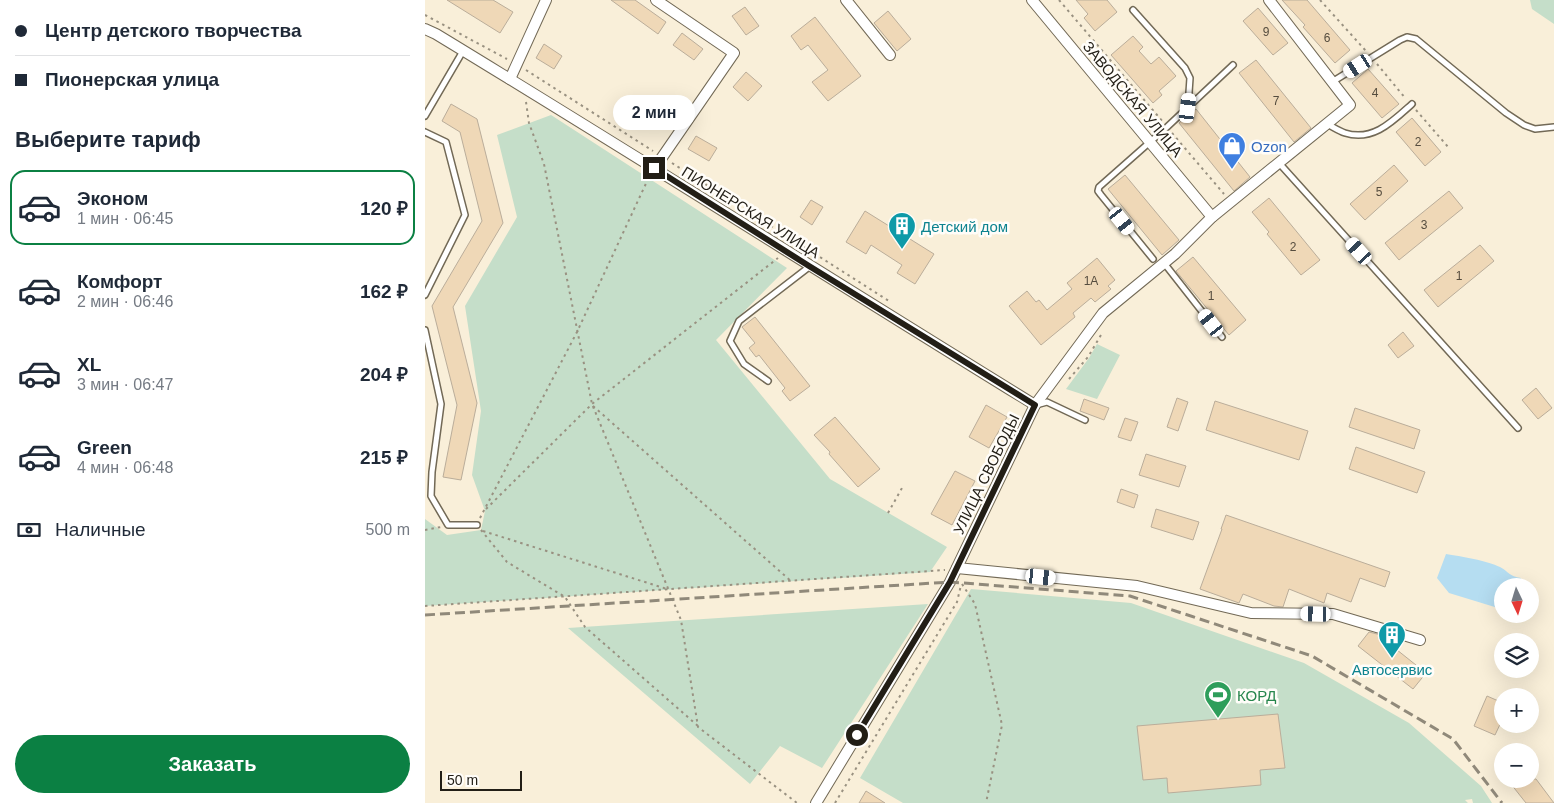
<!DOCTYPE html>
<html lang="ru">
<meta charset="utf-8">
<style>
:root{--surface:#fff;--page:#f6f6f7;--text:#1f2937;--muted:#747a83;--line:#e0e1e3;--accent:#0b8043}
body{margin:0;font-family:Helvetica,sans-serif;background:var(--page);color:var(--text);height:100vh;display:flex;flex-direction:column;font-size:19px;white-space:nowrap}
*{box-sizing:border-box;margin:0}
p{font-size:16px;color:var(--muted)}
.icon{flex:none;width:28px;height:28px;fill:none;stroke:currentColor;stroke-width:2;stroke-linecap:round;stroke-linejoin:round}
.map{position:relative;flex:1;overflow:hidden}
.sheet{display:flex;flex-direction:column;background:var(--surface);width:425px}
.sheet>*{flex:none}
.top-card{display:grid;align-content:center;height:110px;padding:0 15px;background:var(--surface)}
.needle{width:32px;rotate:176deg}
.fabs{position:absolute;left:1069px;top:578px;display:grid;gap:10px}
.fabs a{display:grid;place-items:center;width:45px;height:45px;border-radius:50%;background:var(--surface);box-shadow:0 5px 20px #0002;font-size:25px}
.scale{position:absolute;left:15px;bottom:12px;width:82px;box-sizing:border-box;padding-left:5px;border:2px solid #221e16;border-top:0;font-size:14px;line-height:18px;white-space:nowrap;color:#221e16;-webkit-text-stroke:4px #fffdf9;paint-order:stroke}
.end{position:absolute;width:22px;height:22px;margin:-11px;border:6px solid #221e16;background:#fff;box-shadow:0 0 0 2px #fff}
.from{border-radius:50%}
.bubble{position:absolute;height:35px;border-radius:18px;background:var(--surface);box-shadow:0 5px 20px #0002;font-size:16px;font-weight:600;line-height:35px;text-align:center}
.car{position:absolute;width:15px;height:30px;margin:-15px -8px;border-radius:6px;box-shadow:0 0 4px 1px #0007;background:linear-gradient(#fff 24%,#345 0 40%,#fff 0 76%,#345 0 86%,#fff 0)}
.top-card b{display:flex;align-items:center;gap:18px;height:48px;font-size:19px}
.top-card b+b{border-top:1px solid var(--line)}
.top-card i{width:12px;height:12px;background:var(--text)}
ul{padding:0;list-style:none}
li{display:flex;align-items:center;gap:15px;height:75px;margin:0 10px 8px;padding:0 5px;border:2px solid transparent;border-radius:15px}
li div{flex:1}
li b{display:block;font-size:19px}
li em{font-style:normal;font-weight:600}
li.on{border-color:var(--accent)}
li>.icon{width:45px;height:45px;stroke-width:1.5}
h2{padding:0 15px;font-size:22px;line-height:60px}
.pay{display:flex;align-items:center;gap:12px;height:55px;padding:0 15px;font-size:19px}
.pay p{margin-inline-start:auto}
.button{display:flex;gap:10px;margin-top:auto;padding:10px 15px}
.button a{flex:1;height:58px;border-radius:30px;background:var(--accent);color:#fff;font-size:20px;font-weight:600;line-height:58px;text-align:center}
main{display:flex;flex:1;min-height:0}
.map>svg:first-child{display:block}
</style>
<main>
<section class="sheet">
<div class="top-card">
<b><i class="from"></i>Центр детского творчества</b>
<b><i></i>Пионерская улица</b>
</div>
<h2>Выберите тариф</h2>
<ul>
<li class="on"><svg class="icon" aria-label="car" viewBox="0 0 24 24"><path d="M5 17H2v-5l4-1 3-4h7l3 4 3 1v5h-3M9 17h6M6 11h13"/><circle cx="7" cy="17" r="2"/><circle cx="17" cy="17" r="2"/></svg><div><b>Эконом</b><p>1 мин · 06:45</p></div><em>120 ₽</em></li>
<li><svg class="icon" aria-label="car" viewBox="0 0 24 24"><path d="M5 17H2v-5l4-1 3-4h7l3 4 3 1v5h-3M9 17h6M6 11h13"/><circle cx="7" cy="17" r="2"/><circle cx="17" cy="17" r="2"/></svg><div><b>Комфорт</b><p>2 мин · 06:46</p></div><em>162 ₽</em></li>
<li><svg class="icon" aria-label="car" viewBox="0 0 24 24"><path d="M5 17H2v-5l4-1 3-4h7l3 4 3 1v5h-3M9 17h6M6 11h13"/><circle cx="7" cy="17" r="2"/><circle cx="17" cy="17" r="2"/></svg><div><b>XL</b><p>3 мин · 06:47</p></div><em>204 ₽</em></li>
<li><svg class="icon" aria-label="car" viewBox="0 0 24 24"><path d="M5 17H2v-5l4-1 3-4h7l3 4 3 1v5h-3M9 17h6M6 11h13"/><circle cx="7" cy="17" r="2"/><circle cx="17" cy="17" r="2"/></svg><div><b>Green</b><p>4 мин · 06:48</p></div><em>215 ₽</em></li>
</ul>
<div class="pay"><svg class="icon" aria-label="cash" viewBox="0 0 24 24"><path d="M3 7h18v10H3z"/><circle cx="12" cy="12" r="2"/></svg>Наличные<p>500 m</p></div>
<div class="button"><a>Заказать</a></div>
</section>
<div class="map">
<svg width="1129" height="803" viewBox="0 0 1129 803">
<rect width="100%" height="100%" fill="#f9efd9"/>
<g fill="#c5dec9">
<polygon points="1105,0 1129,0 1129,24 1107,9"/>
<polygon points="126,115 362,268 291,340 405,479 522,547 505,572 0,606 0,519 22,535 56,530 60,511 47,475 56,411 40,306 92,217 72,135"/>
<polygon points="672,344 695,355 672,399 641,389 664,358"/>
<polygon points="546,589 706,603 879,663 984,723 1056,786 1067,803 1048,803 1047,799 1040,800 1043,803 478,803 435,778"/>
<polygon points="503,604 397,768 355,746 325,784 143,628"/>
</g>
<path fill="#b5ddf1" d="M 1021,554 C 1035,556 1063,561 1075,567 C 1084,572 1084,576 1096,578 L 1093,586 L 1078,586 L 1077,607 L 1073,608 L 1024,593 L 1012,578 Z"/>
<g fill="#efd8b7" stroke="#baad9a">
<polygon points="22,0 68,0 88,12 75,33"/>
<polygon points="186,0 210,0 241,22 233,34"/>
<polygon points="651,0 682,0 692,12 670,31 659,18 663,14"/>
<polygon points="857,0 882,0 925,50 910,63 878,27 880,25"/>
<polygon points="320,7 334,26 321,35 307,16"/>
<polygon points="833,8 863,43 848,55 818,21"/>
<polygon points="463,11 486,39 472,51 449,23"/>
<polygon points="390,17 436,76 403,101 387,82 403,70 383,45 376,50 366,36"/>
<polygon points="257,33 278,49 269,60 248,45"/>
<polygon points="708,36 718,47 714,51 726,64 734,57 751,76 734,91 737,95 728,103 686,55"/>
<polygon points="119,44 137,56 129,69 111,58"/>
<polygon points="831,60 886,128 869,142 814,73"/>
<polygon points="943,69 974,104 957,118 927,83"/>
<polygon points="321,72 337,86 323,101 308,87"/>
<polygon points="26,104 52,119 78,223 28,307 52,403 36,480 18,477 32,405 7,306 57,221 35,132 17,121"/>
<polygon points="771,109 825,177 809,191 754,123"/>
<polygon points="987,118 1016,152 1000,166 971,132"/>
<polygon points="271,136 292,148 284,161 263,149"/>
<polygon points="969,165 983,181 940,220 925,204"/>
<polygon points="700,175 754,240 737,255 683,189"/>
<polygon points="1024,191 1038,208 974,260 960,243"/>
<polygon points="844,198 895,260 876,275 842,234 844,232 827,212"/>
<polygon points="386,200 398,207 387,225 375,217"/>
<polygon points="440,211 509,254 490,284 472,273 477,265 446,245 441,254 421,242"/>
<polygon points="1055,245 1069,261 1013,307 999,290"/>
<polygon points="768,257 821,320 804,335 751,271"/>
<polygon points="672,258 690,280 683,286 686,289 670,302 666,298 648,313 650,317 616,345 584,306 602,291 611,302 614,300 622,310 647,289 642,283"/>
<polygon points="330,317 385,386 365,401 357,391 360,388 334,355 331,357 324,348 330,343 317,327"/>
<polygon points="978,332 989,346 973,358 963,345"/>
<polygon points="1111,388 1127,408 1113,419 1097,400"/>
<polygon points="752,398 763,402 753,431 742,427"/>
<polygon points="659,399 684,408 679,420 655,411"/>
<polygon points="790,401 883,431 874,460 781,430"/>
<polygon points="561,405 582,417 564,448 544,437"/>
<polygon points="930,408 995,430 989,449 924,427"/>
<polygon points="410,417 455,469 433,487 404,454 405,452 389,435"/>
<polygon points="700,418 713,422 706,441 693,437"/>
<polygon points="931,447 1000,472 992,493 924,469"/>
<polygon points="721,454 761,466 754,487 714,475"/>
<polygon points="530,471 550,481 527,525 506,514"/>
<polygon points="696,489 713,495 709,508 692,502"/>
<polygon points="731,509 774,522 768,540 726,527"/>
<polygon points="801,515 965,572 960,587 935,578 926,602 902,593 899,603 864,589 858,607 849,606 818,594 814,603 775,589 797,529 796,529"/>
<polygon points="944,632 952,634 1001,673 988,689 933,646"/>
<polygon points="1062,696 1078,703 1078,718 1070,735 1049,726"/>
<polygon points="853,714 860,768 835,770 836,785 743,793 742,778 718,780 712,726"/>
<polygon points="1082,779 1111,779 1129,803 1101,803"/>
<polygon points="441,791 460,803 434,803"/>
</g>
<g fill="none" stroke-linecap="round" stroke-linejoin="round">
<defs>
<g id="lane">
<polyline points="708,10 760,68 765,78 763,107"/>
<polyline points="907,82 975,40 982,37 991,39 1081,113 1099,125 1110,129 1129,127"/>
<polyline points="0,116 38,51"/>
<path d="M 902,124 C 908,127 914,131 920,133 C 948,142 968,121 987,104"/>
<polyline points="0,132 21,142 40,215 0,295"/>
<polyline points="854,163 1093,428"/>
<polyline points="728,259 676,195 673,191 674,187 742,127 808,65"/>
<polyline points="739,263 797,337"/>
<polyline points="0,330 16,404 7,472 6,496 23,525 52,525"/>
<polyline points="343,381 319,364 305,341 314,321 384,267"/>
<polyline points="611,405 622,402 660,420"/>
</g>
<g id="street">
<polyline points="421,0 465,55"/>
<polyline points="607,0 787,217"/>
<path d="M 0,29 L 11,34 C 212,156 410,282 610,405"/>
<polyline points="85,79 121,0"/>
<polyline points="229,169 309,53 231,0"/>
<polyline points="532,568 712,586 826,613 908,614 995,640"/>
<polyline points="391,803 525,582 610,405 678,313 750,254 787,217 925,105 844,0"/>
</g>
</defs>
<use href="#lane" stroke="#726956" stroke-width="8"/>
<use href="#street" stroke="#726956" stroke-width="12"/>
<g stroke="#999181" stroke-width="2" stroke-dasharray="2.5 4" stroke-linecap="butt">
<polyline points="634,0 738,122"/>
<polyline points="895,0 941,51"/>
<polyline points="0,15 82,59"/>
<polyline points="952,64 981,99"/>
<polyline points="101,70 228,151"/>
<polyline points="101,102 104,123 119,164 167,404 256,620 273,727 372,803"/>
<polyline points="991,110 1024,148"/>
<polyline points="747,133 799,194"/>
<polyline points="247,163 464,301"/>
<polyline points="644,379 663,357 676,335"/>
<polyline points="168,406 367,582"/>
<polyline points="61,509 167,404 353,258"/>
<polyline points="463,513 477,488"/>
<polyline points="55,518 152,332 224,177"/>
<polyline points="0,530 16,527"/>
<polyline points="56,530 82,562 140,597 160,627 273,726"/>
<polyline points="58,531 242,589"/>
<polyline points="537,584 550,604 577,725 561,803"/>
<polyline points="0,606 520,570"/>
<polyline points="410,803 532,602 536,585"/>
</g>
<use href="#lane" stroke="#fff" stroke-width="5"/>
<use href="#street" stroke="#fff" stroke-width="10"/>
<polyline stroke="#90897a" stroke-width="3" stroke-dasharray="10 5" stroke-linecap="butt" points="0,615 525,582 705,596 887,656 1028,739 1077,803"/>
</g>
<g fill="none" stroke-linecap="round" stroke-linejoin="round">
<polyline stroke="#221e16" stroke-width="6" points="229,168 384,266 610,405 525,582 432,735"/>
</g>
<defs>
<symbol id="shop-pin" viewBox="-11 -11 22 30"><path d="M0 17L-7.5 6A9.5 9.5 0 1 1 7.5 6Z" fill="#3f7fe0" stroke="#fffdf9"/><path d="M-5-2.5h2.3a2.7 3.5 0 0 1 5.4 0H5L5.5 6h-11ZM-1.5-2.5h3a1.5 2.3 0 0 0-3 0Z" fill="#fff"/></symbol>
<symbol id="building-pin" viewBox="-11 -11 22 30"><path d="M0 17L-7.5 6A9.5 9.5 0 1 1 7.5 6Z" fill="#0f9aa8" stroke="#fffdf9"/><path d="M-4-6H4V6H1V3H-1V6H-4ZM-2.5-4.3h1.7v1.8h-1.7ZM.8-4.3h1.7v1.8H.8ZM-2.5-1h1.7V.8h-1.7ZM.8-1h1.7V.8H.8Z" fill="#fff"/></symbol>
<symbol id="stadium-pin" viewBox="-11 -11 22 30"><path d="M0 17L-7.5 6A9.5 9.5 0 1 1 7.5 6Z" fill="#2e9e5b" stroke="#fffdf9"/><path d="M0-5a6.5 5 0 1 0 0 10a6.5 5 0 1 0 0-10ZM-3.5-1.8h7v3.6h-7Z" fill="#fff"/></symbol>
</defs>
<g fill-rule="evenodd">
<use href="#shop-pin" x="791" y="130" width="32" height="43"/>
<use href="#building-pin" x="461" y="210" width="32" height="43"/>
<use href="#building-pin" x="951" y="619" width="32" height="43"/>
<use href="#stadium-pin" x="777" y="679" width="32" height="43"/>
</g>
<g text-anchor="middle" dominant-baseline="central" stroke-width="5" stroke-linejoin="round" paint-order="stroke">
<g font-size="12" fill="#554c3e">
<text x="841" y="32">9</text>
<text x="902" y="38">6</text>
<text x="950" y="93">4</text>
<text x="851" y="101">7</text>
<text x="993" y="142">2</text>
<text x="954" y="192">5</text>
<text x="999" y="225">3</text>
<text x="868" y="247">2</text>
<text x="1034" y="276">1</text>
<text x="666" y="281">1А</text>
<text x="786" y="296">1</text>
</g>
<g font-size="15" fill="#221e16" stroke="#fffdf9">
<text transform="translate(708 99) rotate(50)">ЗАВОДСКАЯ УЛИЦА</text>
<text transform="translate(326 212) rotate(32)">ПИОНЕРСКАЯ УЛИЦА</text>
<text transform="translate(561 474) rotate(-64)">УЛИЦА СВОБОДЫ</text>
</g>
<g font-size="15" fill="#366cbe" stroke="#fffdf9" text-anchor="start">
<text x="826" y="146">Ozon</text>
</g>
<g font-size="15" fill="#0d838f" stroke="#fffdf9" text-anchor="start">
<text x="496" y="226">Детский дом</text>
<text x="967" y="669" text-anchor="middle">Автосервис</text>
</g>
<g font-size="15" fill="#27864d" stroke="#fffdf9" text-anchor="start">
<text x="812" y="695">КОРД</text>
</g>
</g>
</svg>
<div class="fabs">
<a><svg class="needle" viewBox="-14 -14 28 28"><path d="M0-13l5 13h-10z" fill="#e53935"/><path d="M0 13l5-13h-10z" fill="#747a83"/></svg></a>
<a><svg class="icon" aria-label="layers" viewBox="0 0 24 24"><path d="M12 4l9 5-9 5-9-5zM3 14l9 5 9-5"/></svg></a>
<a>+</a>
<a>−</a>
</div>
<div class="scale">50 m</div>
<i class="end from" style="left:432px;top:735px"></i>
<i class="end" style="left:229px;top:168px"></i>
<div class="bubble" style="left:188px;top:95px;width:82px">2 мин</div>
<i class="car" style="left:933px;top:66px;rotate:238deg"></i>
<i class="car" style="left:763px;top:108px;rotate:7deg"></i>
<i class="car" style="left:697px;top:221px;rotate:141deg"></i>
<i class="car" style="left:934px;top:251px;rotate:318deg"></i>
<i class="car" style="left:786px;top:323px;rotate:322deg"></i>
<i class="car" style="left:616px;top:577px;rotate:96deg"></i>
<i class="car" style="left:891px;top:614px;rotate:271deg"></i>
</div>
</main>
